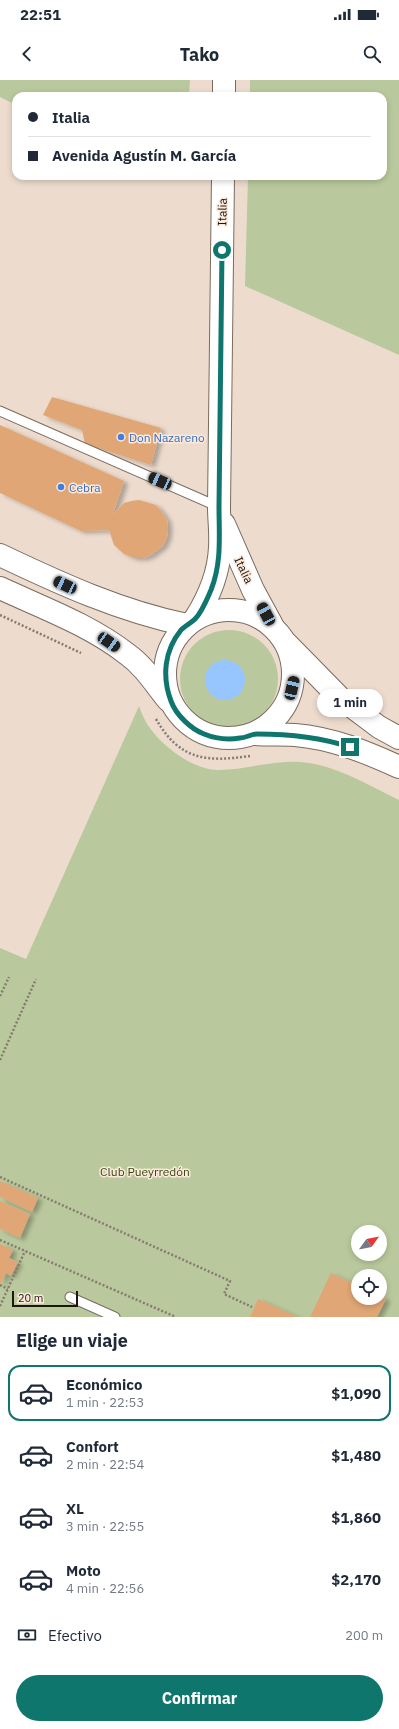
<!DOCTYPE html>
<html lang="es">
<meta charset="utf-8">
<style>
:root{--surface:#fff;--page:#f6f6f7;--text:#1f2937;--muted:#747a83;--line:#e0e1e3;--accent:#0f766e}
body{margin:0;font-family:"IBM Plex Sans",sans-serif;background:var(--page);color:var(--text);height:100vh;display:flex;flex-direction:column;font-size:15px;white-space:nowrap}
*{box-sizing:border-box;margin:0}
p{font-size:13px;color:var(--muted)}
.icon{flex:none;width:22px;height:22px;fill:none;stroke:currentColor;stroke-width:2;stroke-linecap:round;stroke-linejoin:round}
.map{position:relative;height:1237px;overflow:hidden}
.details{display:flex;flex-direction:column;background:var(--surface);flex:1}
.details>*{flex:none}
.guide{position:absolute;left:12px;top:12px;width:375px;height:88px;border-radius:12px;box-shadow:0 2px 6px #0003;display:grid;align-content:center;height:88px;padding:0 16px;background:var(--surface)}
.needle{width:26px;rotate:57deg}
.controls{position:absolute;left:351px;top:1145px;display:grid;gap:8px}
.controls a{display:grid;place-items:center;width:36px;height:36px;border-radius:50%;background:var(--surface);box-shadow:0 2px 6px #0003;font-size:20px}
.scale{position:absolute;left:12px;bottom:10px;width:66px;box-sizing:border-box;padding-left:4px;border:2px solid #1d1712;border-top:0;font-size:11px;line-height:14px;white-space:nowrap;color:#1d1712;-webkit-text-stroke:3px #fbe9db;paint-order:stroke}
.end{position:absolute;width:18px;height:18px;margin:-9px;border:5px solid #0f766e;background:#fff;box-shadow:0 0 0 2px #fff}
.from{border-radius:50%}
.bubble{position:absolute;height:28px;border-radius:14px;background:var(--surface);box-shadow:0 2px 6px #0003;font-size:13px;font-weight:800;line-height:28px;text-align:center}
.car{position:absolute;width:12px;height:24px;margin:-12px -6px;border-radius:5px;box-shadow:0 0 3px 1px #0007;background:linear-gradient(#222 24%,#8ab4d8 0 40%,#222 0 76%,#8ab4d8 0 86%,#222 0)}
.guide b{display:flex;align-items:center;gap:14px;height:38px;font-size:15px}
.guide b+b{border-top:1px solid var(--line)}
.guide i{width:10px;height:10px;background:var(--text)}
ul{padding:0;list-style:none}
li{display:flex;align-items:center;gap:12px;height:56px;margin:0 8px 6px;padding:0 8px;border:2px solid transparent;border-radius:12px}
li div{flex:1}
li b{display:block;font-size:15px}
li em{font-style:normal;font-weight:800}
li.active{border-color:var(--accent)}
li>.icon{width:36px;height:36px;stroke-width:1.5}
h2{padding:0 16px;font-size:18px;line-height:48px}
.pay{display:flex;align-items:center;gap:10px;height:44px;padding:0 16px;font-size:15px}
.pay p{margin-inline-start:auto}
.button{display:flex;gap:8px;margin-top:auto;padding:8px 16px}
.button a{flex:1;height:46px;border-radius:24px;background:var(--accent);color:#fff;font-size:16px;font-weight:800;line-height:46px;text-align:center}
.status{display:flex;justify-content:space-between;align-items:center;height:28px;padding:0 20px;background:var(--surface);direction:ltr}
.status svg{height:11px;fill:currentColor}
header{display:flex;justify-content:space-between;align-items:center;height:52px;padding:0 16px;background:var(--surface);font-size:18px;font-weight:800}
.map>svg:first-child{display:block}
</style>
<div class="status"><b>22:51</b><svg viewBox="0 0 49 12"><path d="M0 12V9h3v3zM5 12V6h3v6zM10 12V3h3v9zM15 12V0h3v12zM26 1h20v11H26zM47 4h2v5h-2z"/></svg></div>
<header><svg class="icon" aria-label="back" viewBox="0 0 24 24"><path d="M15 5l-7 7 7 7"/></svg>Tako<svg class="icon" aria-label="search" viewBox="0 0 24 24"><circle cx="10" cy="10" r="6"/><path d="M15 15l6 6"/></svg></header>
<div class="map">
<svg width="399" height="1237" viewBox="0 0 399 1237">
<defs>
<filter id="shadow"><feDropShadow dx="4.5" dy="2.5" stdDeviation="2" flood-color="#0004"/></filter>
</defs>
<rect width="100%" height="100%" fill="#eddcce"/>
<g fill="#bac99d" fill-rule="evenodd">
<polygon points="0,0 190,0 189,16 16,16 16,25 0,17"/>
<polygon points="250,0 399,0 399,275 245,206 248,96 383,96 383,16 250,16"/>
<circle cx="229" cy="599" r="49"/>
<path d="M 139,626 C 142,634 145,642 150,648 C 163,667 194,690 218,690 C 250,690 275,678 309,683 C 341,688 370,706 399,720 L 399,1237 L 0,1237 L 0,868 L 26,879 ZM 358,1152 L 380,1152 L 380,1174 L 358,1174 ZM 358,1196 L 380,1196 L 380,1218 L 358,1218 Z"/>
</g>
<circle fill="#97c5fe" cx="225" cy="600" r="20"/>
<g fill="#e1a675" filter="url(#shadow)">
<polygon points="52,317 161,348 151,385 85,364 82,350 43,335"/>
<polygon points="0,345 124,401 113,434 124,423 131,421 139,420 156,425 162,432 167,440 168,449 167,457 163,466 151,475 144,478 134,478 124,474 114,465 109,450 81,451 0,413"/>
<polygon points="0,1101 38,1118 32,1132 0,1117"/>
<polygon points="0,1121 30,1134 20,1158 0,1149"/>
<polygon points="0,1164 13,1170 9,1178 18,1182 11,1196 6,1193 0,1205"/>
<polygon points="331,1193 358,1206 358,1218 380,1218 380,1216 386,1219 377,1237 310,1237"/>
<polygon points="258,1219 298,1237 250,1237"/>
</g>
<g fill="none" stroke-linecap="round" stroke-linejoin="round">
<defs>
<g id="lane">
<polyline points="0,331 219,427"/>
<polyline points="70,1217 115,1237"/>
</g>
<g id="secondary">
<polyline points="224,16 224,0"/>
<polyline points="224,444 253,510 272,545"/>
<path d="M 0,475 C 61,504 120,531 187,545"/>
<path d="M 0,508 C 43,528 90,545 127,574 C 144,586 155,604 168,620"/>
<circle cx="229" cy="594" r="64"/>
<path d="M 195,539 C 209,517 219,493 220,467 C 221,453 219,440 219,427 L 223,96"/>
<polyline points="287,564 339,617 379,647 399,658"/>
<path d="M 255,654 C 268,655 282,654 295,655 C 332,658 366,672 399,687"/>
</g>
</defs>
<use href="#lane" stroke="#7a6b5f" stroke-width="11"/>
<use href="#secondary" stroke="#7a6b5f" stroke-width="24"/>
<g stroke="#867a71" stroke-width="2.5" stroke-dasharray="2 2" stroke-linecap="butt">
<polyline points="0,535 81,573"/>
<path d="M 156,639 C 180,681 207,682 250,676"/>
<polyline points="0,916 9,897"/>
<polyline points="0,980 36,899"/>
<polyline points="0,1097 230,1201 224,1214 252,1227"/>
<polyline points="0,1160 176,1237"/>
<polyline points="0,1205 8,1209"/>
<polyline points="0,1226 25,1171"/>
</g>
<use href="#lane" stroke="#fff" stroke-width="9"/>
<use href="#secondary" stroke="#fff" stroke-width="22"/>
</g>
<g fill="none" stroke-linecap="round" stroke-linejoin="round">
<path stroke="#0f766e" stroke-width="5" d="M 222,170 L 219,426 C 219,456 222,482 211,510 C 207,519 202,532 195,539 C 191,543 185,546 181,550 C 164,571 162,597 171,621 C 176,635 191,649 204,654 C 216,659 228,660 240,658 C 246,658 251,654 257,654 C 289,654 319,657 350,667"/>
</g>
<g fill="#3f7fe0" stroke="#fbe9db" stroke-width="1.5">
<circle cx="121" cy="357" r="4"/>
<circle cx="61" cy="407" r="4"/>
</g>
<g text-anchor="middle" dominant-baseline="central" stroke-width="3" stroke-linejoin="round" paint-order="stroke">
<g font-size="12" fill="#1d1712" stroke="#fbe9db">
<text transform="translate(222 132) rotate(-89)">Italia</text>
<text transform="translate(244 490) rotate(65)">Italia</text>
</g>
<g font-size="12" fill="#366cbe" stroke="#fbe9db" text-anchor="start">
<text x="129" y="357">Don Nazareno</text>
<text x="69" y="407">Cebra</text>
</g>
<g font-size="12" fill="#374512" stroke="#fbe9db">
<text x="145" y="1091">Club Pueyrredón</text>
</g>
</g>
</svg>
<div class="controls">
<a><svg class="needle" viewBox="-14 -14 28 28"><path d="M0-13l5 13h-10z" fill="#e53935"/><path d="M0 13l5-13h-10z" fill="#747a83"/></svg></a>
<a><svg class="icon" aria-label="locate" viewBox="0 0 24 24"><circle cx="12" cy="12" r="6"/><path d="M12 2v4M12 18v4M2 12h4M18 12h4"/></svg></a>
</div>
<div class="scale">20 m</div>
<i class="end from" style="left:222px;top:170px"></i>
<i class="end" style="left:350px;top:667px"></i>
<div class="bubble" style="left:317px;top:609px;width:66px">1 min</div>
<i class="car" style="left:160px;top:401px;rotate:294deg"></i>
<i class="car" style="left:65px;top:505px;rotate:295deg"></i>
<i class="car" style="left:266px;top:534px;rotate:332deg"></i>
<i class="car" style="left:109px;top:562px;rotate:124deg"></i>
<i class="car" style="left:292px;top:608px;rotate:13deg"></i>
<div class="guide">
<b><i class="from"></i>Italia</b>
<b><i></i>Avenida Agustín M. García</b>
</div>
</div>
<section class="details">
<h2>Elige un viaje</h2>
<ul>
<li class="active"><svg class="icon" aria-label="car" viewBox="0 0 24 24"><path d="M5 17H2v-5l4-1 3-4h7l3 4 3 1v5h-3M9 17h6M6 11h13"/><circle cx="7" cy="17" r="2"/><circle cx="17" cy="17" r="2"/></svg><div><b>Económico</b><p>1 min · 22:53</p></div><em>$1,090</em></li>
<li><svg class="icon" aria-label="car" viewBox="0 0 24 24"><path d="M5 17H2v-5l4-1 3-4h7l3 4 3 1v5h-3M9 17h6M6 11h13"/><circle cx="7" cy="17" r="2"/><circle cx="17" cy="17" r="2"/></svg><div><b>Confort</b><p>2 min · 22:54</p></div><em>$1,480</em></li>
<li><svg class="icon" aria-label="car" viewBox="0 0 24 24"><path d="M5 17H2v-5l4-1 3-4h7l3 4 3 1v5h-3M9 17h6M6 11h13"/><circle cx="7" cy="17" r="2"/><circle cx="17" cy="17" r="2"/></svg><div><b>XL</b><p>3 min · 22:55</p></div><em>$1,860</em></li>
<li><svg class="icon" aria-label="car" viewBox="0 0 24 24"><path d="M5 17H2v-5l4-1 3-4h7l3 4 3 1v5h-3M9 17h6M6 11h13"/><circle cx="7" cy="17" r="2"/><circle cx="17" cy="17" r="2"/></svg><div><b>Moto</b><p>4 min · 22:56</p></div><em>$2,170</em></li>
</ul>
<div class="pay"><svg class="icon" aria-label="cash" viewBox="0 0 24 24"><path d="M3 7h18v10H3z"/><circle cx="12" cy="12" r="2"/></svg>Efectivo<p>200 m</p></div>
<div class="button"><a>Confirmar</a></div>
</section>
